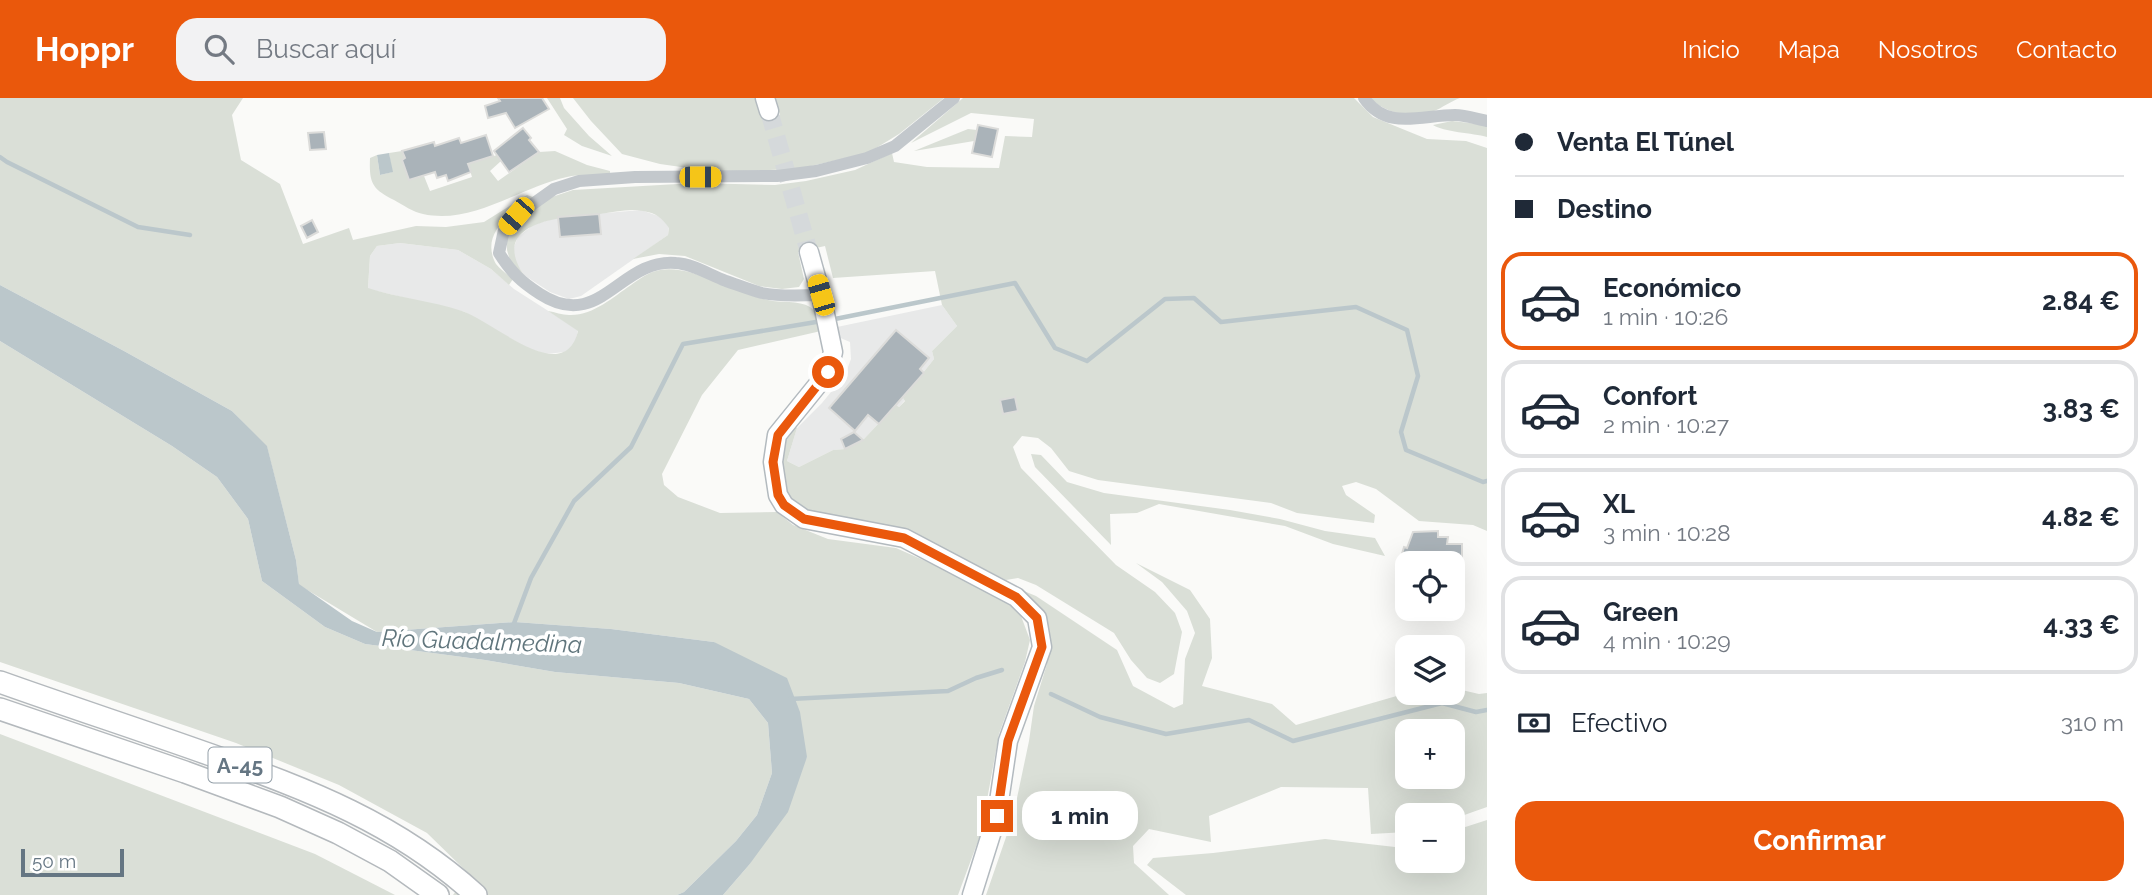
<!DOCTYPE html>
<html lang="es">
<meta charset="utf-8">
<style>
:root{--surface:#fff;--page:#f2f2f3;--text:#1f2937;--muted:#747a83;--line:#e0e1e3;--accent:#ea580c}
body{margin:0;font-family:Raleway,sans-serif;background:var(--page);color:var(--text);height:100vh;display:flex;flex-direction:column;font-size:26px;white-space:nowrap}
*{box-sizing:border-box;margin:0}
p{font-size:23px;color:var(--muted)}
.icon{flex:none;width:38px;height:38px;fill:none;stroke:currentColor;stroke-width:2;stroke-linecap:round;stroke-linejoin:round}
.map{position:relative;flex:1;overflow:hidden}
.side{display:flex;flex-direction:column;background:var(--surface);width:665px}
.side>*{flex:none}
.banner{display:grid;align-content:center;height:154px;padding:0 28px;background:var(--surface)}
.tools{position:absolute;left:1395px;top:453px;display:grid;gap:14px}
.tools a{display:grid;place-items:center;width:70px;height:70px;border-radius:14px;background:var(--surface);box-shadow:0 7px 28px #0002;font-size:35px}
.scale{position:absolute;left:21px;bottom:18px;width:103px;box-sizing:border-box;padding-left:7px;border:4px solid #657683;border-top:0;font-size:19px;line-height:24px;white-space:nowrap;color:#657683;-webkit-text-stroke:5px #fff;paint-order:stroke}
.end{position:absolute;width:32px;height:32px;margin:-16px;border:9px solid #ea580c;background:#fff;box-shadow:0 0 0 4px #fff}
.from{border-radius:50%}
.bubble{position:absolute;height:49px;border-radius:21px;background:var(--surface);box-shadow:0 7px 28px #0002;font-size:23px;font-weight:700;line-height:49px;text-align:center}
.car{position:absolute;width:21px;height:42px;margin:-21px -10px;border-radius:9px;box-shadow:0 0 5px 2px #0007;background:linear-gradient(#f5c518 24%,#345 0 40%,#f5c518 0 76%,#345 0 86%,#f5c518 0)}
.banner b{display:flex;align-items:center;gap:24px;height:66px;font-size:26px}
.banner b+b{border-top:2px solid var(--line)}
.banner i{width:18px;height:18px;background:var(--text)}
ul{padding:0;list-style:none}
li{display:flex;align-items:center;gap:21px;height:98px;margin:0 14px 10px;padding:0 14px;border:4px solid var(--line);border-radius:21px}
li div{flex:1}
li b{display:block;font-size:26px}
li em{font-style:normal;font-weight:700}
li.active{border-color:var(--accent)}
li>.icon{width:63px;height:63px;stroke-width:1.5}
.pay{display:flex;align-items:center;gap:18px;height:77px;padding:0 28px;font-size:26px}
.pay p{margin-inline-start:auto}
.action{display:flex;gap:14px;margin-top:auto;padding:14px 28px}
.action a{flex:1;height:80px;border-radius:21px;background:var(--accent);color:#fff;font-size:28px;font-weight:700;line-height:80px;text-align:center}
header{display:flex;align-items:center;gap:42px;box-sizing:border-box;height:98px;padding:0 35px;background:var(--accent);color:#fff}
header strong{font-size:33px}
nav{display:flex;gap:38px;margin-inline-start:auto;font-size:24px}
.search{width:490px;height:63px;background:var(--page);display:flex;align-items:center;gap:18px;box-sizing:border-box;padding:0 24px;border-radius:21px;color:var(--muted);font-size:26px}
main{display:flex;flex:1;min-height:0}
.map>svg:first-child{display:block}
</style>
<header>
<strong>Hoppr</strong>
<div class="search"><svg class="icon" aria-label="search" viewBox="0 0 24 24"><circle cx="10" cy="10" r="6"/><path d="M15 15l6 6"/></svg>Buscar aquí</div>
<nav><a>Inicio</a><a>Mapa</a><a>Nosotros</a><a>Contacto</a></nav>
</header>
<main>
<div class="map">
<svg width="1487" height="797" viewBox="0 0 1487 797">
<rect width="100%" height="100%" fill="#fafaf8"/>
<g fill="#e8e9e9">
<polygon points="641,112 661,119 669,129 668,137 581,198 569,201 550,194 524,177 515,164 513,151 518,139 533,127 558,119"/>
<polygon points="400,145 458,152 491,171 514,191 578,232 575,246 565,254 546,256 527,250 465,214 368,191 370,158 377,148"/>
<polygon points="942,207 957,228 932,253 934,261 903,300 905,302 899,309 896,307 863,342 845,351 833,352 799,369 787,363 797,330 822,305 845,277 851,261 850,244 838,239 837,229"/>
</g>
<g fill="#dadfd7" fill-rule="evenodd">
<path d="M 0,0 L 243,0 L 232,17 L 241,62 L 280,86 L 303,146 L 349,130 L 353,142 L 416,128 L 446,129 L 484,124 L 527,97 L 533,99 C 512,115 479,135 496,166 C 500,171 508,177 513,181 L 509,187 L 491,171 L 458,152 L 400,145 L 377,148 L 370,158 L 368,190 C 399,200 432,203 462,213 C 492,222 564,291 578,233 L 548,213 C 555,214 562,217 569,217 C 593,218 613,199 631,187 C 639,181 649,174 660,172 C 691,166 735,195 768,202 C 780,205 799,202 810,209 C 817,214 818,224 821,233 L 738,252 L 702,297 L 662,376 L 664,387 L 678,399 L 720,415 L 777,414 L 793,427 L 828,441 L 896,450 L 946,472 L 1004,501 L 1021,518 L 1030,542 L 1025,564 L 999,636 L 981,735 L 958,797 L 723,797 L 749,767 L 807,659 L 714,544 L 611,531 L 515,524 L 377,534 L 299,487 L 296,462 L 267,349 L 232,313 L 124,253 L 0,187 Z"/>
<polygon points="547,0 560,0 564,10 589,38 612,58 582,48 564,37 567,31"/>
<polygon points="573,0 758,0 764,19 780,17 775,0 944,0 899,36 868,55 798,71 716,74 660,66 622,56 591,23"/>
<path d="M 963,0 L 1354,0 L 1373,19 L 1427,41 L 1466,43 L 1487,50 L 1487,433 L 1473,427 L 1419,423 L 1376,391 L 1356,384 L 1342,388 L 1346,397 L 1375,417 L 1374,425 L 1297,415 L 1271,405 L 1098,382 L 1069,373 L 1051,350 L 1038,340 L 1022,338 L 1013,349 L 1021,370 L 1116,467 L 1155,494 L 1175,515 L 1182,534 L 1174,576 L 1160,585 L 1147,580 L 1131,562 L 1114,535 L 1036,487 L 1018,480 L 1006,482 C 982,470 958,458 934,446 C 925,441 915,434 905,431 C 885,425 862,427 841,423 C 782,410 766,384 792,327 L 797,330 L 787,363 L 799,369 L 833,352 L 845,351 L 863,342 L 896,307 L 899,309 L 905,303 L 903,300 L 934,261 L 932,253 L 957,228 L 942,207 L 935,173 L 833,180 L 825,148 L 798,154 L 804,181 L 799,189 L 782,191 L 759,188 L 685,158 L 659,156 L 633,161 L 668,137 L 669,130 C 662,120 656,115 643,113 C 630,110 614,114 600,116 C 566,118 487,123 524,177 L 511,166 L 507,152 L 507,138 L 521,120 L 543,102 L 573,92 L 695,85 L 775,87 L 806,83 L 855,72 L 892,55 L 894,64 L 927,69 L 999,70 L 1005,38 L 1032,39 L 1034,21 L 971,15 L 911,45 Z"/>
<path d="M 1369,0 L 1460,0 C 1451,3 1442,10 1434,13 C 1408,20 1390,17 1369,0 Z"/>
<path d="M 1452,23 L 1487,27 L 1487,39 C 1473,35 1443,34 1433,27 Z"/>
<polygon points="968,31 977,32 974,43 914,53"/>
<path d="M 402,53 L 405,60 L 402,62 L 409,82 L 424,78 L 430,93 L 472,79 L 468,66 L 497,57 L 501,63 L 490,73 L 498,83 L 539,54 L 555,53 L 587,67 L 610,73 L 610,78 C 596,78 581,76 567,79 C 520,89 473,127 423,116 C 413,114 403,107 394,102 C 372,91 369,85 370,60 L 377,57 L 380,77 L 392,74 L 389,55 Z"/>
<polygon points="0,243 172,348 217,379 248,421 262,483 325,529 365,546 485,562 555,574 679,585 749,601 768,625 772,675 757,717 736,743 684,794 677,797 453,797 469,776 427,735 339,687 236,645 0,564"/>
<polygon points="1031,356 1041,357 1067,384 1104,395 1230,412 1280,421 1325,433 1375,440 1385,458 1333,446 1285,428 1159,406 1137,415 1110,416 1111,447 1035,369"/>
<path d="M 1136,465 L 1190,492 L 1210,521 L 1212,560 L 1202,588 L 1272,606 L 1296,627 L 1407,595 L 1452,595 L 1453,590 L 1479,596 L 1487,595 L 1487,709 L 1453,721 L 1452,718 L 1407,718 L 1407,734 L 1371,736 L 1368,690 L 1281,689 L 1209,718 L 1211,744 L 1149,731 L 1133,748 L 1134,765 L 1169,797 L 986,797 L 1013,719 L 1029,643 L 1034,608 L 1047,566 L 1048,535 L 1040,511 L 1019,491 L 1036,498 L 1117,552 L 1133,588 L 1174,610 L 1183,606 L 1185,561 L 1195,535 L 1187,513 L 1162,484 ZM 1407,634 L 1452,634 L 1452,679 L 1407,679 Z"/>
<polygon points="0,636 315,756 395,797 0,797"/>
<polygon points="1487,722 1487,797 1186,797 1147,767 1153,760 1213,755 1325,741 1395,749 1407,746 1407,763 1452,763 1453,733"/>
</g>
<g fill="#bbc7cb">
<polygon points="389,55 393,74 380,77 377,57"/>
<polygon points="0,187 124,253 232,313 267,348 296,462 299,486 352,523 377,534 515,524 611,531 714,544 787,580 800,614 807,659 788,714 749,767 723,797 677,797 684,794 736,743 757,717 772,675 768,625 749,601 679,585 555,574 485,562 365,546 325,529 262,483 248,421 217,379 172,348 0,243"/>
</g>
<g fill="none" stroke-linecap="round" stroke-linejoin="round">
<g stroke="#bbc7cb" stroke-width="4.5">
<polyline points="0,59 7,64 138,129 190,137"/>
<polyline points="835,221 1015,185 1055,250 1087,263 1165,201 1194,200 1221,224 1356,209 1407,232 1418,278 1401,334 1406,352 1483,384 1487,383"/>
<polyline points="513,528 531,480 574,403 631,349 683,246 816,224"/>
<polyline points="1051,596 1100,619 1166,636 1249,622 1293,643 1442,605 1476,614 1487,612"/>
<polyline points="790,601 948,593 976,580 1002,572"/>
</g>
</g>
<g fill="#aab3b9" stroke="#dcdcda" stroke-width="2">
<polygon points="498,0 542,0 549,11 515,30 506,15 488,20 485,8 500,3"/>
<polygon points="978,27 998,31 992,59 972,55"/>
<polygon points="523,30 531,40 529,42 539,54 509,74 494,53"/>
<polygon points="324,34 326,51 310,52 308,35"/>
<polygon points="486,37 493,58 468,66 471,74 448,83 446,77 437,80 435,74 409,82 402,62 405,60 402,53 434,44 435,48 459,40 461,45"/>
<polygon points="599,116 601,136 560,139 558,119"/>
<polygon points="312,122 318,134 307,140 301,128"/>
<polygon points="896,232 929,260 920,271 924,275 879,326 868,317 855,333 829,310"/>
<polygon points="1015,299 1018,313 1003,316 1000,302"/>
<polygon points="854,334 863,342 845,351 841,341"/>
<polygon points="1438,433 1438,439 1448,439 1447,446 1462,446 1462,466 1408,466 1400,463 1404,449 1407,450 1413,434"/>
</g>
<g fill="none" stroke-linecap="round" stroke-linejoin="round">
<polyline stroke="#d5d9db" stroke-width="18" stroke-dasharray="18 9" stroke-linecap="butt" points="769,13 809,154"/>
<defs>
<g id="secondary">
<polyline points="765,0 769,13"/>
<polyline points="809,154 821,197 833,254 828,274 777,337 773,364 778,397 784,407 804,421 904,440 1016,499 1037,520 1042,549 1008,643 997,717 972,797"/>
</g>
<g id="highway">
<path d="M 0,584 C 70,609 141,632 211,657 C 309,692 397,725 476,797"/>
<polyline points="0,611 185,674 280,709 338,735 390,763 438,797"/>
</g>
</defs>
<use href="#secondary" stroke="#b3babf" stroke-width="21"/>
<use href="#highway" stroke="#b4b9bd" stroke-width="24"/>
<g stroke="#c3c8cc" stroke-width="12">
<path d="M 1364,0 C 1387,33 1421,17 1455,17 C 1465,17 1477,21 1487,23"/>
<path d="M 821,197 C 802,197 781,199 762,195 C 750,192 738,187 726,183 C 710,177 693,166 676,165 C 620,160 600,235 540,196 C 520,183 511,174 499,155 L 504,132 L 516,118 L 554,91 L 579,83 L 635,79 L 777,78 L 816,73 L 867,60 L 895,48 L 954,0"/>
</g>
<use href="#secondary" stroke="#fff" stroke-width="18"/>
<use href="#highway" stroke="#fff" stroke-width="21"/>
</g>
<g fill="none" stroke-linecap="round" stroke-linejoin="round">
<polyline stroke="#ea580c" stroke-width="9" points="828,274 778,337 773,364 778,397 784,407 804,421 904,440 1016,499 1037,520 1042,549 1008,643 997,718"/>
</g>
<g text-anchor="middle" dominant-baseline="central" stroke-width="7" stroke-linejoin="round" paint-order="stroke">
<rect fill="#fff" stroke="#939fa8" stroke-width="2" x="208.5" y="649.5" width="63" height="35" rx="5"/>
<g font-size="21" font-weight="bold" fill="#657683">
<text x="240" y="667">A-45</text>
</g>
<g font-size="24" font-style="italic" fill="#60757c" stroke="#fff">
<text transform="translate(482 543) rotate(2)">Río Guadalmedina</text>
</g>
</g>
</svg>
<div class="tools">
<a><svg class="icon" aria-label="locate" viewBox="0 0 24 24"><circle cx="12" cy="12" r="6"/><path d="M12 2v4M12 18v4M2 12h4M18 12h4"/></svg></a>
<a><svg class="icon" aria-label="layers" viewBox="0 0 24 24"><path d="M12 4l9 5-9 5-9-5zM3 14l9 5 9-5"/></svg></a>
<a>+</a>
<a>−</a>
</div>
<div class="scale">50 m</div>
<i class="end from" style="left:828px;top:274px"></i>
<i class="end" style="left:997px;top:718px"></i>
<div class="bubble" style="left:1022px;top:693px;width:116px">1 min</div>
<i class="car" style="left:700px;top:79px;rotate:90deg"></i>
<i class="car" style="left:516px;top:118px;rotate:221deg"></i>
<i class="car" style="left:821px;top:197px;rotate:344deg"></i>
</div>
<section class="side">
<div class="banner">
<b><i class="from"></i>Venta El Túnel</b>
<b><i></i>Destino</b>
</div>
<ul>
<li class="active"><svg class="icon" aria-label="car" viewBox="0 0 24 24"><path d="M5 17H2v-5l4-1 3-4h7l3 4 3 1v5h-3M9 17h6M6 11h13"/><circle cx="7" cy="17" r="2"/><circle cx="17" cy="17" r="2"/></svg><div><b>Económico</b><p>1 min · 10:26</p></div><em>2.84 €</em></li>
<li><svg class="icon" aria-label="car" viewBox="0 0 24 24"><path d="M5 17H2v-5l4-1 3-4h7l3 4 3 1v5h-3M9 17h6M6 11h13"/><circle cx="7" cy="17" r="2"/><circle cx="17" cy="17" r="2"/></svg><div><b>Confort</b><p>2 min · 10:27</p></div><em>3.83 €</em></li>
<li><svg class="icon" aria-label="car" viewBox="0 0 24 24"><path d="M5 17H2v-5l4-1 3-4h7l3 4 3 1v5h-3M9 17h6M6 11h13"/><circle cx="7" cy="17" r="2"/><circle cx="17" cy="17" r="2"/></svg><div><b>XL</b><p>3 min · 10:28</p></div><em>4.82 €</em></li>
<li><svg class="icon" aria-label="car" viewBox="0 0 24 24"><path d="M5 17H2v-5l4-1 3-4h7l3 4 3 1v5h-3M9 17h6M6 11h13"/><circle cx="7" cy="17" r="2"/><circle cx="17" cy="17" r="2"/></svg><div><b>Green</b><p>4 min · 10:29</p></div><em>4.33 €</em></li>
</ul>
<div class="pay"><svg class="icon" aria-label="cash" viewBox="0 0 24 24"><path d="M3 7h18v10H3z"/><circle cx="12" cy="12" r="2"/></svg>Efectivo<p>310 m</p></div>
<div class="action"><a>Confirmar</a></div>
</section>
</main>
